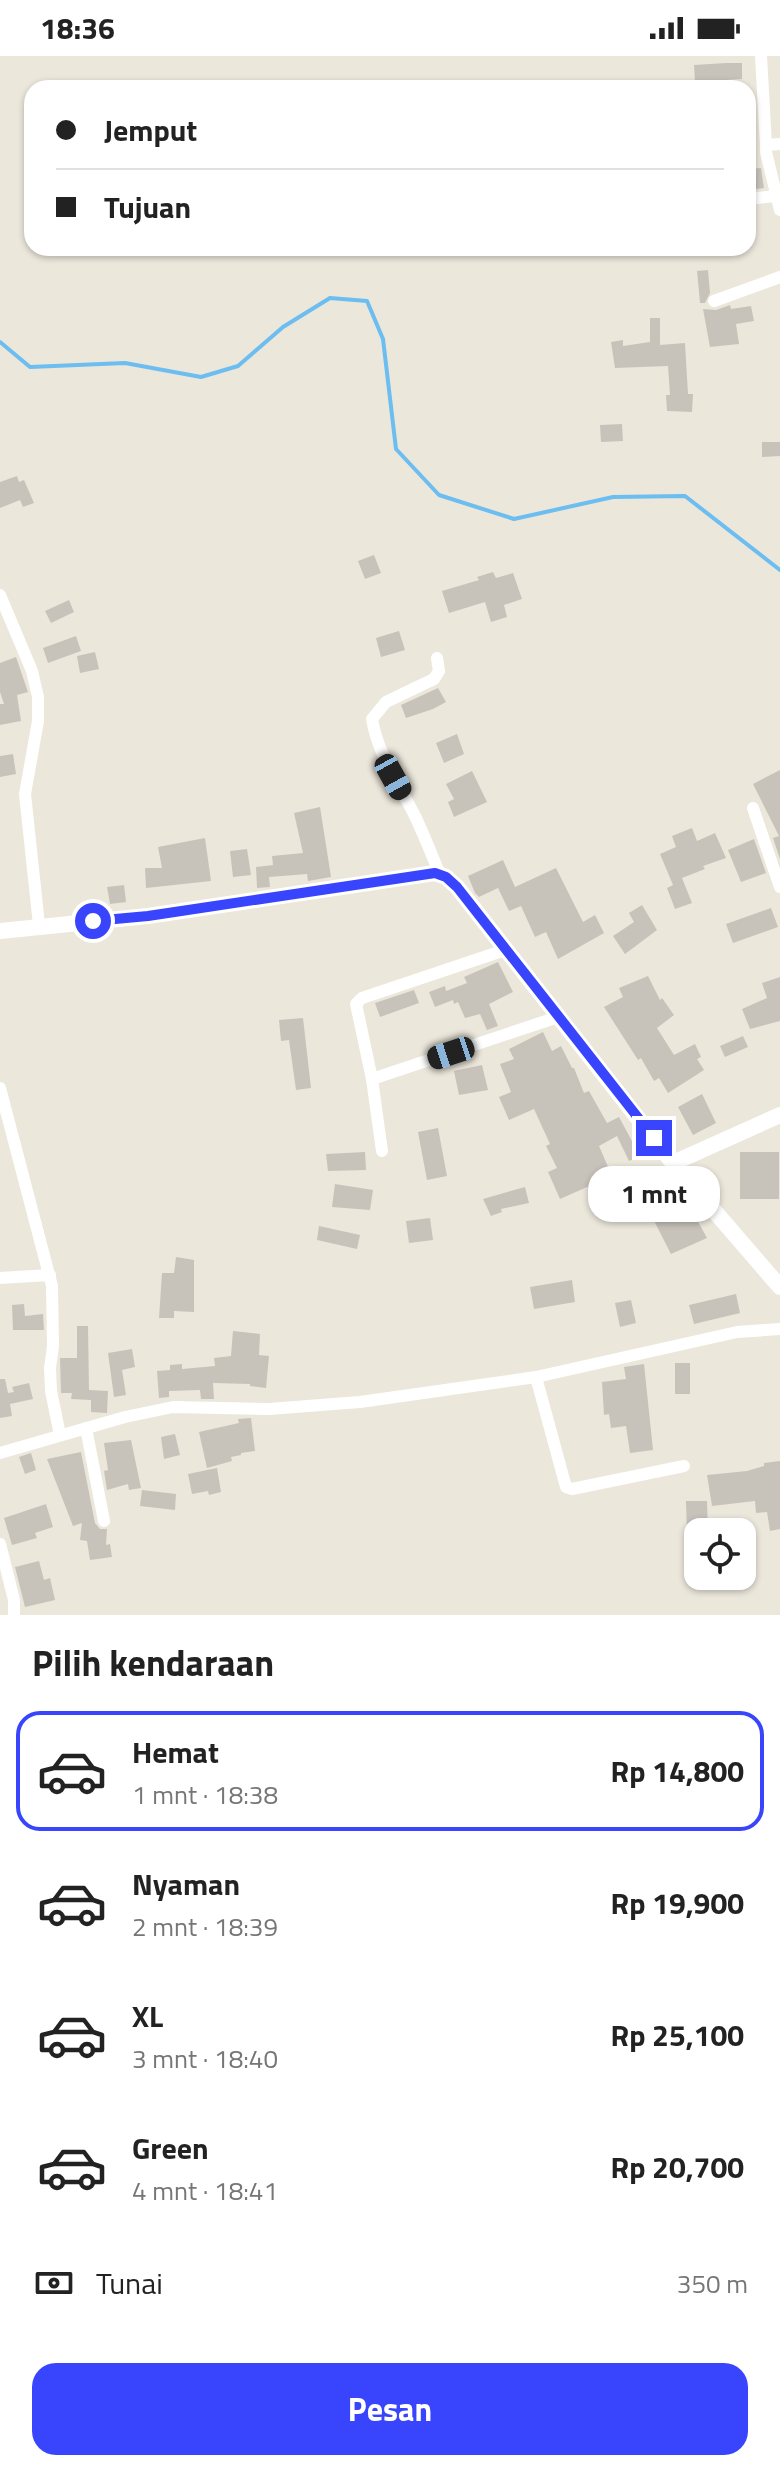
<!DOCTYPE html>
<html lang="id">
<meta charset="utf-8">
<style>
:root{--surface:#fff;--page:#f6f6f6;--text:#222;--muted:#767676;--line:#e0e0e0;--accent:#3845fc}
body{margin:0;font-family:"Titillium Web",sans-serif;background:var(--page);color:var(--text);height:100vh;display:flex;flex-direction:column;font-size:30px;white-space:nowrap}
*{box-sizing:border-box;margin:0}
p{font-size:26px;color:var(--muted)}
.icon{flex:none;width:44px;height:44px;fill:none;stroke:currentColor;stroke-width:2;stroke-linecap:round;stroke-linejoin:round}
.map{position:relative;height:1559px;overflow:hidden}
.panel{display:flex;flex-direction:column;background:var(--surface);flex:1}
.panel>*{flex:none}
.top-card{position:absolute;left:24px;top:24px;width:732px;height:176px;border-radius:24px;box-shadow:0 2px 6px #0004;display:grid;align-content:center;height:176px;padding:0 32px;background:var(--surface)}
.buttons{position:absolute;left:684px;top:1462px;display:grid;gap:16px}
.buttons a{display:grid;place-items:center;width:72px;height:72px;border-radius:16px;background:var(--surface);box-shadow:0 2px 6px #0004;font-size:40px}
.end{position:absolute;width:36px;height:36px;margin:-18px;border:10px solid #3845fc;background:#fff;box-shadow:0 0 0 4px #fff}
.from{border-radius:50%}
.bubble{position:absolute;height:56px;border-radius:24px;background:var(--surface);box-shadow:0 2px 6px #0004;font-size:26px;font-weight:700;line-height:56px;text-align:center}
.car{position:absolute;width:24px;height:48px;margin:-24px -12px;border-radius:10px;box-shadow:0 0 6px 2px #0007;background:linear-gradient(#222 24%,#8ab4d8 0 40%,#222 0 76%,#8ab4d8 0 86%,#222 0)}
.top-card b{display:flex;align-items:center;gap:28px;height:76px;font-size:30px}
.top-card b+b{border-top:2px solid var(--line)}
.top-card i{width:20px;height:20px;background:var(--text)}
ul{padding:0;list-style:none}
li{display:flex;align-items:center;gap:24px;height:120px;margin:0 16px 12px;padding:0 16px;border:4px solid transparent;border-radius:24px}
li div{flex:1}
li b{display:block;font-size:30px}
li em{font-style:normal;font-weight:700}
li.current{border-color:var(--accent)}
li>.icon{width:72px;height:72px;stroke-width:1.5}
h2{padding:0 32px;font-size:36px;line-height:96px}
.pay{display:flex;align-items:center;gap:20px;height:88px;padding:0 32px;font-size:30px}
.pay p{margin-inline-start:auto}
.cta{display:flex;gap:16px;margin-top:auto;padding:16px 32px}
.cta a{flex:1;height:92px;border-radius:24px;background:var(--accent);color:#fff;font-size:32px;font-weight:700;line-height:92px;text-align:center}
.status{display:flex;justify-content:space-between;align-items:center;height:56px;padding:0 40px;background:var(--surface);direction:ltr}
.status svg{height:22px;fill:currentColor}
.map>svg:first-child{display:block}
</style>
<div class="status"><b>18:36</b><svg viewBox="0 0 49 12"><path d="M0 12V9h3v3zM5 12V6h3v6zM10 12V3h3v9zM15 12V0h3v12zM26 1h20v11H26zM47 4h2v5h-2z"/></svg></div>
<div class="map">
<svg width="780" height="1559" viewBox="0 0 780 1559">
<rect width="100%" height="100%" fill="#ece7db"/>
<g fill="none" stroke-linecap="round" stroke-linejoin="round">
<polyline stroke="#6cbdf0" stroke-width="4" points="0,286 30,311 125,307 201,321 238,310 283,271 330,242 367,245 383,283 396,393 439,439 514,463 613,441 685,440 780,514"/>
</g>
<g fill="#c7c3bb">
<polygon points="726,7 742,7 742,23 695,26 694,9"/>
<polygon points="761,112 764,132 748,134 748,113"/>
<polygon points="708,214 710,237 705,247 700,247 697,215"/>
<polygon points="730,249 731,253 751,250 754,265 736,268 739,288 710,291 703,253 716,254"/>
<polygon points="650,262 660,262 660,289 685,287 688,338 693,338 692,356 667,355 666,339 670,339 668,310 615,312 611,286 623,284 623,290 650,286"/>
<polygon points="622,368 623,385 601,386 600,369"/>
<polygon points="762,386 780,386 780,400 762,401"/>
<polygon points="17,420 19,426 24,424 34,447 23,451 20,444 0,452 0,426"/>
<polygon points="374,499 381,517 365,523 358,505"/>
<polygon points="493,516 496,522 513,517 522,543 504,549 507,561 491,566 485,546 449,557 442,535 479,524 477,521"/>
<polygon points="69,544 74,556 51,567 45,555"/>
<polygon points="399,575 405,594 381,601 376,582"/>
<polygon points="76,580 81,595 48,607 43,592"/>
<polygon points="95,596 99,613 80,617 77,600"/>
<polygon points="16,601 28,636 17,639 21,665 0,669 0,648 4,648 0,636 0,607"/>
<polygon points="438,632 446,646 433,653 406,662 401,649"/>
<polygon points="457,678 464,698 444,707 436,687"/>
<polygon points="13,698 16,718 0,721 0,700"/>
<polygon points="780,714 780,803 773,782 779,780 753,728"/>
<polygon points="472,715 487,746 454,761 448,746 454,743 446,728"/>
<polygon points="320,751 331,821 308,825 307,818 269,821 270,831 257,832 256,811 273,809 272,800 303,797 294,757"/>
<polygon points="692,772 697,785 715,777 726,802 703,810 705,813 682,822 692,847 675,853 667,832 673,829 660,798 676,791 672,780"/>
<polygon points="205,782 211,825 146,832 145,812 162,812 158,791"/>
<polygon points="754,783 766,817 741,826 728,794"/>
<polygon points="247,793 251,819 233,821 230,795"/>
<polygon points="503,804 515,831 556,812 583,866 595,859 604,877 558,903 546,876 535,881 521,850 509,855 498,832 479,841 475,837 468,820"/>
<polygon points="124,829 126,846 110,848 107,831"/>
<polygon points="642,849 657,874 625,898 613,880 634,866 629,857"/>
<polygon points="771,852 778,871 733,887 726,868"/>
<polygon points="498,906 513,936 489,948 498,970 487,974 480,958 465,962 458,946 454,948 453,944 435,951 429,936 445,930 446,935 467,927 464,921"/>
<polygon points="648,920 660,944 662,942 674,959 657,972 674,999 695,988 701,1001 697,1003 704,1014 668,1037 659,1022 654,1025 641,1002 638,1004 604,951 623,941 619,932"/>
<polygon points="780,921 780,965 750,973 742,953 767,942 762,927"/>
<polygon points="414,934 419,947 380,961 375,947"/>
<polygon points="303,962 311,1032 296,1034 289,984 281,985 279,964"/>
<polygon points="543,976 552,995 561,990 572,1012 574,1012 584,1037 589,1035 607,1067 619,1061 640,1100 629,1105 617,1080 599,1090 612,1120 560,1143 548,1116 557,1112 546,1090 550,1088 534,1053 509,1064 499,1041 511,1036 500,1008 514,1003 509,993"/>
<polygon points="743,980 748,991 725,1001 720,990"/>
<polygon points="482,1009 488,1034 459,1039 454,1015"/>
<polygon points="702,1038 716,1067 693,1079 678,1051"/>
<polygon points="438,1072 447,1120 427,1124 418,1076"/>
<polygon points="365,1096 366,1114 328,1115 326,1098"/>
<rect x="740" y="1096" width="39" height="47"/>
<polygon points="335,1128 373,1134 370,1154 332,1151"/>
<polygon points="525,1131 529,1147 501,1153 502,1156 491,1160 483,1143"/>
<polygon points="679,1131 707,1182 671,1198 645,1147"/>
<polygon points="430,1162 433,1184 409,1187 406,1165"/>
<polygon points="319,1170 360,1179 357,1193 317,1184"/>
<polygon points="176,1201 194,1204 194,1256 174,1255 174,1262 159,1262 162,1217 174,1217"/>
<polygon points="572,1224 575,1246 534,1253 530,1231"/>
<polygon points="736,1238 740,1257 694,1268 689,1249"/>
<polygon points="631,1244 636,1267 620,1271 615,1247"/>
<polygon points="24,1248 25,1260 43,1258 44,1274 13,1274 12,1249"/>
<polygon points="77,1270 88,1270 89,1334 108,1335 107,1357 91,1356 91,1344 71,1343 72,1337 61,1337 60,1302 77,1302"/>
<polygon points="233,1275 260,1278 259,1299 269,1300 266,1332 250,1330 250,1328 213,1327 214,1343 201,1343 200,1334 169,1335 169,1341 159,1342 157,1315 170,1314 170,1309 182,1308 182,1313 215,1310 214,1302 231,1300"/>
<polygon points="132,1293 135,1311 122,1314 126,1339 114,1341 108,1297"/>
<rect x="675" y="1307" width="15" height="31"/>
<polygon points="644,1308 653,1394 630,1397 626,1370 611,1372 609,1358 604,1359 602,1326 626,1323 624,1311"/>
<polygon points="0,1323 5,1323 8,1337 14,1336 12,1331 29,1327 33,1343 10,1348 12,1360 0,1362"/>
<polygon points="251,1362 255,1395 241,1397 241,1399 231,1401 232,1405 207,1412 199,1376 239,1367 238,1363"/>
<polygon points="175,1378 180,1399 164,1403 161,1381"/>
<polygon points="131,1384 141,1432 129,1434 128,1428 107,1434 104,1415 108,1414 104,1387"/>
<polygon points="81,1396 95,1467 100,1473 107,1473 106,1489 110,1488 112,1501 90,1504 87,1485 80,1484 82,1467 73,1470 47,1403"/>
<polygon points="31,1397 36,1414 25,1418 19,1401"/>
<polygon points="780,1405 780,1473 770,1475 767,1456 756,1457 755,1445 712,1450 707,1419 747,1415 764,1410 764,1407"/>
<polygon points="217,1412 221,1436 209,1439 208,1435 192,1438 188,1418"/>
<polygon points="142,1434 176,1438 175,1454 140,1450"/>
<polygon points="686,1445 707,1445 708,1476 687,1478"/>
<polygon points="46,1448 53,1471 35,1477 37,1482 12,1489 4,1462"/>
<polygon points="39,1505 44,1524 50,1522 55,1544 25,1551 15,1511"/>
</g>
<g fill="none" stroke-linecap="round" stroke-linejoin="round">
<g stroke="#fff" stroke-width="12">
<polyline points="761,0 766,89"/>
<polyline points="780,88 766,89 766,96 780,154"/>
<polyline points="748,143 775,140"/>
<polyline points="714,245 780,221"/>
<polyline points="0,539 32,615 38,641 38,665 25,738 39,869"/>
<path d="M 437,602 L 439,615 L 434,623 L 386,646 L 372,663 C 378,699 399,728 415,760 C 424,779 432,799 440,819"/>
<polyline points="753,752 780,831"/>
<polyline points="372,1023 558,961"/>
<polyline points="0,1032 52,1230 53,1290 50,1312 51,1335 60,1379"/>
<polyline points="382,1095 372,1023 356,948 362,942 505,894"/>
<polyline points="0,1222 50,1219"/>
<polyline points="536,1321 566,1431 572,1433 684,1410"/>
<polyline points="86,1372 104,1465"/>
<polyline points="0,1397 125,1361 173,1351 269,1353 360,1346 536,1321 737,1276 780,1273"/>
<polyline points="0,1488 14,1544 14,1559"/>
</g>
<g stroke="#fff" stroke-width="16">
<polyline points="0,875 148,860 435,817 446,821 457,831 673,1107 780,1231"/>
<polyline points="673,1107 780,1059"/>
</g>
</g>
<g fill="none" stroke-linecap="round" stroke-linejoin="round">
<polyline stroke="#3845fc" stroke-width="10" points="93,865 148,860 435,817 446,821 457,831 654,1082"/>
</g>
</svg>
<div class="buttons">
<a><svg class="icon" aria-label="locate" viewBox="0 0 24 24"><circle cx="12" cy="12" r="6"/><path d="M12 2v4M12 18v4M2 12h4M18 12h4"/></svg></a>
</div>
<i class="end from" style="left:93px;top:865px"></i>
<i class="end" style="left:654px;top:1082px"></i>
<div class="bubble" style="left:588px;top:1110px;width:132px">1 mnt</div>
<i class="car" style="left:393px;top:721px;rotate:151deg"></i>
<i class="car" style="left:451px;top:997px;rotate:252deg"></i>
<div class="top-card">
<b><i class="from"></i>Jemput</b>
<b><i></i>Tujuan</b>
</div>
</div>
<section class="panel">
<h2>Pilih kendaraan</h2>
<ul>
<li class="current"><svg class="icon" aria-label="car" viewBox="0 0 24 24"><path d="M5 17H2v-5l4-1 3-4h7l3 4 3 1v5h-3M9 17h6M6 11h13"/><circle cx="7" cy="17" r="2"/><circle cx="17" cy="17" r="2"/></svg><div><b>Hemat</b><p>1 mnt · 18:38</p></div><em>Rp 14,800</em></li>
<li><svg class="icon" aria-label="car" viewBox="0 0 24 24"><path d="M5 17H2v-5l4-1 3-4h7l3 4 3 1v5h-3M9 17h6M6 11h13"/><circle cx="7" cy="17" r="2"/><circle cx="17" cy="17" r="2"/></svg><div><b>Nyaman</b><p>2 mnt · 18:39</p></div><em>Rp 19,900</em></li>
<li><svg class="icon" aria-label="car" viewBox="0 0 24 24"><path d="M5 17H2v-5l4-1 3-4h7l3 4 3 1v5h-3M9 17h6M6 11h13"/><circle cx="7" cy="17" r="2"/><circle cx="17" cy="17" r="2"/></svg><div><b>XL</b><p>3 mnt · 18:40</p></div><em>Rp 25,100</em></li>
<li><svg class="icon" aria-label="car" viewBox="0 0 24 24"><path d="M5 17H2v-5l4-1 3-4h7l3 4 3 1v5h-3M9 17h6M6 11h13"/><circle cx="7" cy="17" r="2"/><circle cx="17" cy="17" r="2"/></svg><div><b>Green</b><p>4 mnt · 18:41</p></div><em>Rp 20,700</em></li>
</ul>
<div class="pay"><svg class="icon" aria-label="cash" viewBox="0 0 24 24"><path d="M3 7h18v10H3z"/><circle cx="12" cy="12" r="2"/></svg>Tunai<p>350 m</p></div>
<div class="cta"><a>Pesan</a></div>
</section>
